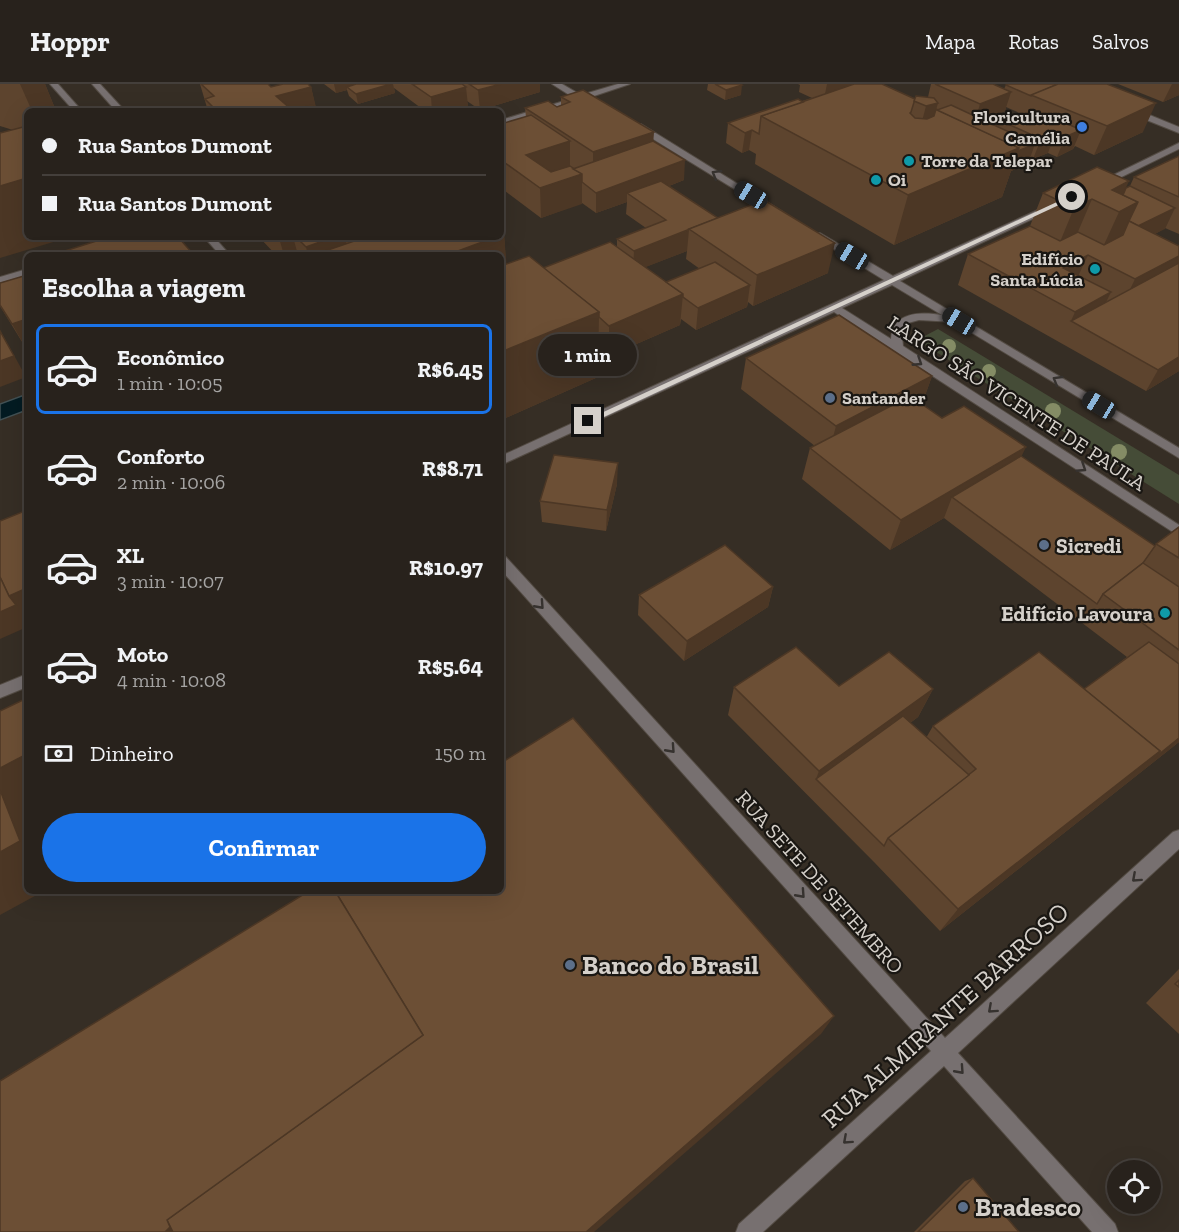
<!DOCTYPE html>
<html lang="pt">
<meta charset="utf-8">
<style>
:root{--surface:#28221c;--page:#302a25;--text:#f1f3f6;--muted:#a5a4a3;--line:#443f3b;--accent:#1a73e8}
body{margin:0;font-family:"Zilla Slab",serif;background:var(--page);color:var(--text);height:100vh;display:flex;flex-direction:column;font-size:22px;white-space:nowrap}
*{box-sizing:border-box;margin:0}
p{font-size:20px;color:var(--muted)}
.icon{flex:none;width:33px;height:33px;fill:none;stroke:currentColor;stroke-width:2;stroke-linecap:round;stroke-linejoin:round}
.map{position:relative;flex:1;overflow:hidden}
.drawer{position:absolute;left:24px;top:168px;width:480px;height:642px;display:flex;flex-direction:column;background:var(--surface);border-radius:9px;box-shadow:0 6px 24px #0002,0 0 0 2px var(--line)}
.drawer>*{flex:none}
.banner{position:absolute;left:24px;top:24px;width:480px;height:132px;border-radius:9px;box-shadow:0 6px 24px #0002,0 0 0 2px var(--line);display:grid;align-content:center;height:132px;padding:0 18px;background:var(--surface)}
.buttons{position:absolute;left:1107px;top:1076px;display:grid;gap:12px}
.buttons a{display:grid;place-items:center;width:54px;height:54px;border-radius:50%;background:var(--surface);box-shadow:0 6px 24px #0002,0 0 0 2px var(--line);font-size:30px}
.end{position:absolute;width:27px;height:27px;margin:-14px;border:8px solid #d5d0ca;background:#111;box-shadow:0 0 0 3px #111}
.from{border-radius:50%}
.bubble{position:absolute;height:42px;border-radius:21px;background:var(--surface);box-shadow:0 6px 24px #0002,0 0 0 2px var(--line);font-size:20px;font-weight:700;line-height:42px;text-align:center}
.car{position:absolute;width:18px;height:36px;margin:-18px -9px;border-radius:8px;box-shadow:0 0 4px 2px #0007;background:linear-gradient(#222 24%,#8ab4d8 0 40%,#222 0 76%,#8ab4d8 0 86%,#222 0)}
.banner b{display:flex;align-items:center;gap:21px;height:57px;font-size:22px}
.banner b+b{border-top:2px solid var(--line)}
.banner i{width:15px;height:15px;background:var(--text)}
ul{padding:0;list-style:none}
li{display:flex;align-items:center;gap:18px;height:90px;margin:0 12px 9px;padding:0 6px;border:3px solid transparent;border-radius:9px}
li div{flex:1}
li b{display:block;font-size:22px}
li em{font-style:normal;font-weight:700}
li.on{border-color:var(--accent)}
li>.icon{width:54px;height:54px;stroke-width:1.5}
h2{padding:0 18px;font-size:27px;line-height:72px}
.pay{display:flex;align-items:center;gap:15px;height:66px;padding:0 18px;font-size:22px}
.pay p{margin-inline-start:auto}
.button{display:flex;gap:12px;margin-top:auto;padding:12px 18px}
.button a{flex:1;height:69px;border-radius:36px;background:var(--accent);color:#fff;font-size:24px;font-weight:700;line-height:69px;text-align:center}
header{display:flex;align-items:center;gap:36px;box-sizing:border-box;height:84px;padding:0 30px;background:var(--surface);border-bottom:2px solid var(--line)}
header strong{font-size:28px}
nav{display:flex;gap:33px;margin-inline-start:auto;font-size:21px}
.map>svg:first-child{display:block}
</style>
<header>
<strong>Hoppr</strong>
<nav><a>Mapa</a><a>Rotas</a><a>Salvos</a></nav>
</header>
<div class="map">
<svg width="1179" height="1148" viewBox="0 0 1179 1148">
<rect width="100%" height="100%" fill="#362e25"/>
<polygon fill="#454c37" points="938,245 1179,391 1179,420 917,256"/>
<polygon fill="#031b22" stroke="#425154" stroke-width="1.5" points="27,310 27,326 0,336 0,320"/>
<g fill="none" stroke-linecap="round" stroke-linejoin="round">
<defs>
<g id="minor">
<polygon points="50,0 58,0 82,27 74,27"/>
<polygon points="92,0 100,0 125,27 116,27"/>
<polygon points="552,0 562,0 581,11 618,0 630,0 588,14 593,16 593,20 580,17 501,42 501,36 574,14"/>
<polygon points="1129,25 1135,25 1179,43 1179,49 1129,29"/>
<polygon points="635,40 641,40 783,128 775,130 635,44"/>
<polygon points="1179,59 1179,65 1103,102 1095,100"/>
<path d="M 1051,120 L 1054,121 L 1054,125 L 900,197 L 1179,364 L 1179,374 L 954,238 L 919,236 L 908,239 L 902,252 L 903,262 L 1179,441 L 1179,452 L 834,228 L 501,381 L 501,372 L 884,196 L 814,153 L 814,149 L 820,149 L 893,192 ZM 892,201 L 942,231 C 921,228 893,227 891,255 L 842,224 Z"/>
<polygon points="204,153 214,153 230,171 220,171"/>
<polygon points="27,185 27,191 0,199 0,193"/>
<polygon points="501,472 506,473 945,954 1173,748 1179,746 1179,765 958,969 1115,1140 1118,1148 1092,1148 944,982 763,1148 736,1148 739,1140 931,967 501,486"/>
<polygon points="27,590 27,603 0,614 0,601"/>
</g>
</defs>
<use href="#minor" stroke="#534b43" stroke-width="2"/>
<use href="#minor" fill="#777070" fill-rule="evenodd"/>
</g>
<g fill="#848c65">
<circle cx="949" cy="262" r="7"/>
<circle cx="989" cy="287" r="7"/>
<circle cx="1053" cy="327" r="8"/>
<circle cx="1119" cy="368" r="8"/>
</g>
<g fill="#5d442e" fill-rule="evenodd">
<polygon points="0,0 45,0 56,27 27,27 27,153 13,46 0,42"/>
<polygon points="200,0 268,0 271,3 311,3 316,25 319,27 208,27"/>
<polygon points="324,0 540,0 540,8 480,26 467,17 468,22 452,27 425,27 394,4 395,9 358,20 349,12 347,6 336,9"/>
<polygon points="708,0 740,0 741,11 725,16 707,6"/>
<path d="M 798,0 L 852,0 L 915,15 L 928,13 L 931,0 L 993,0 L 1004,5 L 1006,1 L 1143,48 L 1094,71 L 1075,62 L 1073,65 L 1057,73 L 1048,69 L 1033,75 L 1030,73 L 1028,80 L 1011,87 L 1002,113 L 894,161 L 755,80 L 756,70 L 749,66 L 742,69 L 726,59 L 728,39 L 812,14 L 799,8 L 800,1 ZM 1006,23 L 1024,31 L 1022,38 L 999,36 L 997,42 L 984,36 L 1005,27 Z"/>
<polygon points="1118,0 1179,0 1179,11 1163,18"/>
<path d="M 561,13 L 653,57 L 684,96 L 669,102 L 718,134 L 828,189 L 753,222 L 748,218 L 747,223 L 696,246 L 681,235 L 680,241 L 609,272 L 599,264 L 598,293 L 501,336 L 501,171 L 276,171 L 259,153 L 501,153 L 504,150 L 506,180 L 543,184 L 617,163 L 617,155 L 646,144 L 626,130 L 627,118 L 596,129 L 582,119 L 541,134 L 501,104 L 501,40 L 526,33 L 525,24 L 557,23 L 561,21 ZM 687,167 L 686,175 L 700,185 L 666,198 L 645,183 Z"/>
<polygon points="1179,72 1179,150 1165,144 1155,150 1179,287 1146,307 958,201 968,170 1030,142 1043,109 1126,104 1130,102 1134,93"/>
<polygon points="27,191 27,260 24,261 0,222 0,199"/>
<polygon points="746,274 932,292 922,320 942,334 1021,372 1155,462 1156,460 1179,443 1179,658 940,847 874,778 728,631 734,603 839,602 933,605 918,633 910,639 926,654 933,642 1084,605 1127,573 944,434 890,466 802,395 810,364 815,362 741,305"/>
<polygon points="617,400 606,447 542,438 540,417"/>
<polygon points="773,503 768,523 684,577 638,531 639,511"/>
<polygon points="1179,885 1179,950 1146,919"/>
<polygon points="973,1094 1019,1148 914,1148 965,1097"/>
</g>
<g fill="#4c3725">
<polygon points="20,0 45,0 56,27 32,27"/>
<polygon points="334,0 370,0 347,3 347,6 336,9"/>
<polygon points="391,0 393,0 395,9 358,20 356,10"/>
<polygon points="501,0 540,0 540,8 480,26 478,6"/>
<polygon points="827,0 852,0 850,10 823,20"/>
<polygon points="1172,0 1179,0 1179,11 1163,18"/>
<polygon points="742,1 741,11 725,16 726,6"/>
<polygon points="311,3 317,27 279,27 276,12"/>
<polygon points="466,3 468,22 452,27 432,27 431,13"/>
<polygon points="1011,8 1005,27 974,40 980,20"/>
<polygon points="938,19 921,80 910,83 926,22"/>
<polygon points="1156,19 1143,48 1094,71 1107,42"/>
<polygon points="752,46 749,66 742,69 745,49"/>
<polygon points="1081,46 1073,65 1057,73 1065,53"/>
<polygon points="654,48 652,77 593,98 593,68"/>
<polygon points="1055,49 1048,69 1033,75 1041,55"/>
<polygon points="570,57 570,86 533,99 526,71"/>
<polygon points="1035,60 1028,80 1011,87 1002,113 894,161 908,111 1019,64"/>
<polygon points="685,76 684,96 635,115 627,109 627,118 596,129 596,109"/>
<polygon points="582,90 582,120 541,134 540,104"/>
<polygon points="27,94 27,153 70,153 0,174 0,102"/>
<polygon points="1129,97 1116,126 1112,106"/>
<polygon points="1092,115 1065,178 1048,187 1074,124"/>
<polygon points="1138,118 1108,181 1097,176 1119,128"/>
<polygon points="1175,124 1165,145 1124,165 1134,144"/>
<polygon points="689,146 687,167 633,188 634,167"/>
<polygon points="504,150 509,210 501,213 501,171 376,171 501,153 501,151"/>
<polygon points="281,153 293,153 298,171 284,171 279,154"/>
<polygon points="334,153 345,153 349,171 322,168 323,171 308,171 306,163"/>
<polygon points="835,159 828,189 753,222 757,191"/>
<polygon points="1088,171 1074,201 1063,184"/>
<polygon points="1179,172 1179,186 1120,226 1135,195"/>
<polygon points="750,201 747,223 696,246 698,224"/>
<polygon points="1111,208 1096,239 1071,237 1075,228"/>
<polygon points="683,210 680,241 609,272 609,242"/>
<polygon points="599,228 598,293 501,336 501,268"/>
<polygon points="27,235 27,260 24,261 12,240"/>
<polygon points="0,246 26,293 0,303"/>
<polygon points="1179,273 1179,287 1146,307 1158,286"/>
<polygon points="932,292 921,323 828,372 836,342"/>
<polygon points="1026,363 1011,394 952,413 944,434 890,466 901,436"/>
<polygon points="618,379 617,400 606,447 607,426"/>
<polygon points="773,503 768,523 684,577 687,557"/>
<polygon points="27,504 27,543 0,555 0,528 9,512"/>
<polygon points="933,605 918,633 824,702 816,695 819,687"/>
<polygon points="1179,654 1179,658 940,847 958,825 1160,667"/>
<polygon points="27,670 27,807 44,807 0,831 0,684"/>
<polygon points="834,932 821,950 594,1148 586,1148"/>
<polygon points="175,1138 188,1148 165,1148"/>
</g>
<g fill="#6c4f35" stroke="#4c3725" stroke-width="1.5">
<polygon points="201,0 268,0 271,3 283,0 308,0 311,3 276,12 292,26 312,21 319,27 217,27 205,15 214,12"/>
<polygon points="356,0 391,0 356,10 347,3"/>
<polygon points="412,0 462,0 466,3 431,13"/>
<polygon points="469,0 501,0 478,6"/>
<polygon points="715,0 740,0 742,1 726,6"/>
<polygon points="854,0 882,0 915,15 911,28 910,29 915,34 927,35 934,32 936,25 1019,64 908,111 761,32"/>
<polygon points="935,0 993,0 1011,8 980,20"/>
<polygon points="1007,0 1058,0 1031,12 1006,1"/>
<polygon points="1058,0 1107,0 1156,19 1107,42 1031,11"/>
<polygon points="583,6 654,48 593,68 525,24 548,17 557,23 570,18 561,13"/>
<polygon points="916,12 934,14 938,19 926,22 914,17"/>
<polygon points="798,15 803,18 761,32 759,50 752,46 745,49 728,39"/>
<polygon points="951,21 1035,60 1018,67 1019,64 937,26"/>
<polygon points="1046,30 1081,46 1065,53 1055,49 1041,55 999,36 1008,32 1024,39"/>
<polygon points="531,31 570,57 526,71 551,88 570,82 582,90 540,104 501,76 501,40"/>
<polygon points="27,42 27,94 0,102 0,49"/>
<polygon points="653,57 685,76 596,109 582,98 582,90 573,85"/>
<polygon points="1179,72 1179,113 1134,93"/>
<polygon points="1097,83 1129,97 1112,106 1138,118 1119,128 1092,115 1074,124 1043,109"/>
<polygon points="661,97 718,134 634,167 617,155 666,136 627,109"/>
<polygon points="1130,102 1175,124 1138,142 1129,137 1138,118 1123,111 1126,104"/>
<polygon points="764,116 835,159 757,191 689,145"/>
<polygon points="1129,137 1179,162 1179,172 1135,195 1088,171 1063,184 1111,208 1075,228 968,170 1030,142 1060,157 1078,148 1104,161 1123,151"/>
<polygon points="109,153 178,153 194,171 52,171"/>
<polygon points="296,153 334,153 306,163"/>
<polygon points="348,153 366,153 353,158"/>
<polygon points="366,153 496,153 447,171 325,171 322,168"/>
<polygon points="610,158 683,210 609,242 599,233 599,228 543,184"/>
<polygon points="529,172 599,228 501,268 501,182"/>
<polygon points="715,178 750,201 698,224 683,213 683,210 666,198"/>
<polygon points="1179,179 1179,273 1158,286 1071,237"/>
<polygon points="27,191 27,235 12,240 0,221 0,199"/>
<polygon points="839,231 932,292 836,342 746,274"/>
<polygon points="0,247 14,272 0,277"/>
<polygon points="910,312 942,334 964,322 1026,363 901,436 810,364"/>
<polygon points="554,371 618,379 607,426 540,417"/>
<polygon points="1021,372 1155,462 1143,479 1103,510 1097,520 952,413"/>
<polygon points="27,426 27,504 9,512 0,493 0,437"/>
<polygon points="1179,443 1179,474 1156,460"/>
<polygon points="725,461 773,503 687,557 639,511"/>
<polygon points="1143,479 1179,503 1179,566 1103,510"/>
<polygon points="0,493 9,512 16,521 0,528"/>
<polygon points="1149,558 1179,580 1179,654 1153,675 1160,667 1084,605"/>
<polygon points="796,563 839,602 889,568 933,605 819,687 734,603"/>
<polygon points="1039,568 1160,667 958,825 888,754 976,685 933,642"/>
<polygon points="27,614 27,670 0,684 0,627"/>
<polygon points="903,632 969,691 888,754 884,762 816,695"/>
<polygon points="573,634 834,932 586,1148 173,1148 167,1136 423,951 335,807 501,807 501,679"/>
<polygon points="0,706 20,757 0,768"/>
<polygon points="309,807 335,807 423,951 167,1136 170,1143 165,1148 0,1148 0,997"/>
<polygon points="1179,896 1179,903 1175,900"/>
<polygon points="973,1094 1019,1148 918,1148"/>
</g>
<defs><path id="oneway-chevron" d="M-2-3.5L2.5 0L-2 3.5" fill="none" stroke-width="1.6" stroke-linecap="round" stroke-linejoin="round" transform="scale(1.5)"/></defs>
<g stroke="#36322f">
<use href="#oneway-chevron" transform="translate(716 90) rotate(-149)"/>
<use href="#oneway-chevron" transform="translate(918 278) rotate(33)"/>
<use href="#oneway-chevron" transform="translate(1057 296) rotate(-149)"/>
<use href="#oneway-chevron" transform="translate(1082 384) rotate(33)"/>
<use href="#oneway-chevron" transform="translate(540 521) rotate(48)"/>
<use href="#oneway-chevron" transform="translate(671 665) rotate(48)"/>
<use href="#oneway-chevron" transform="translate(1136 794) rotate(138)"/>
<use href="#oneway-chevron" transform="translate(801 810) rotate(48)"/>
<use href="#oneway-chevron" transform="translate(992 925) rotate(138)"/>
<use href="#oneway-chevron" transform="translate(960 986) rotate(48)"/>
<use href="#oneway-chevron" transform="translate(847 1056) rotate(138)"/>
</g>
<polygon fill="#d5d0ca" points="1072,111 1074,114 591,339 584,337"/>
<circle fill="#3f7fe0" stroke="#1a1713" stroke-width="2" cx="1082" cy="43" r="6"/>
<g fill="#0f9aa8" stroke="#1a1713" stroke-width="2">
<circle cx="909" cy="77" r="6"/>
<circle cx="876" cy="96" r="6"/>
<circle cx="1095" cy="185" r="6"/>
<circle cx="1165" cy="529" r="6"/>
</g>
<g fill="#5c6f8a" stroke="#1a1713" stroke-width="2">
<circle cx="830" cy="314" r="6"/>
<circle cx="1044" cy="461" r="6"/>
<circle cx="570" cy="881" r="6"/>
<circle cx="963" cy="1123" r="6"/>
</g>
<g text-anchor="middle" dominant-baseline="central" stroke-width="4.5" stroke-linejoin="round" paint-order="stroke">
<g font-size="18" font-weight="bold" fill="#d5d0ca" stroke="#1a1713" text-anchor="start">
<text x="1070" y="33" text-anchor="end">Floricultura<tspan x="1070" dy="21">Camélia</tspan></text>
<text x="921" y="77">Torre da Telepar</text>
<text x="888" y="96">Oi</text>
<text x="1083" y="175" text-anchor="end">Edifício<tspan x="1083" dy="21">Santa Lúcia</tspan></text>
<text x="842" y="314">Santander</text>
</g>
<g font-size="21" fill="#d5d0ca" stroke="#1a1713">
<text transform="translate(1017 319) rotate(33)">LARGO SÃO VICENTE DE PAULA</text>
<text transform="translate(820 798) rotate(48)">RUA SETE DE SETEMBRO</text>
</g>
<g font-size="21" font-weight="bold" fill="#d5d0ca" stroke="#1a1713" text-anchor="start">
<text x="1056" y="461">Sicredi</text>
<text x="1153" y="529" text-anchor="end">Edifício Lavoura</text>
</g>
<g font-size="26" font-weight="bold" fill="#d5d0ca" stroke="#1a1713" text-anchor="start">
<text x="582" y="881">Banco do Brasil</text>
<text x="975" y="1123">Bradesco</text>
</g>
<g font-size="26" fill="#d5d0ca" stroke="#1a1713">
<text transform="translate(945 931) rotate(-42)">RUA ALMIRANTE BARROSO</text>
</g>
</g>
</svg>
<div class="buttons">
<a><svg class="icon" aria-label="locate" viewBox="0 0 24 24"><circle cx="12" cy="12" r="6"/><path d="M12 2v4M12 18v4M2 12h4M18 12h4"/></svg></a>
</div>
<i class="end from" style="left:1072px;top:113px"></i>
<i class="end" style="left:588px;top:337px"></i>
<div class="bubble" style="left:538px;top:250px;width:99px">1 min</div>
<i class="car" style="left:751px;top:111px;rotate:301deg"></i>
<i class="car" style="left:852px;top:172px;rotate:301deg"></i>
<i class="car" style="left:959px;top:237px;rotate:301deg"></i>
<i class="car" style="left:1099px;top:321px;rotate:301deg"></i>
<div class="banner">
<b><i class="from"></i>Rua Santos Dumont</b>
<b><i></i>Rua Santos Dumont</b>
</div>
<section class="drawer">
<h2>Escolha a viagem</h2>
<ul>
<li class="on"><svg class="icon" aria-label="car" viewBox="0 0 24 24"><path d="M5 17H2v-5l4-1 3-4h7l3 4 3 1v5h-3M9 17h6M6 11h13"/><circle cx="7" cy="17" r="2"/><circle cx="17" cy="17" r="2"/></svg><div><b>Econômico</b><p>1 min · 10:05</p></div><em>R$6.45</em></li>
<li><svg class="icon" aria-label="car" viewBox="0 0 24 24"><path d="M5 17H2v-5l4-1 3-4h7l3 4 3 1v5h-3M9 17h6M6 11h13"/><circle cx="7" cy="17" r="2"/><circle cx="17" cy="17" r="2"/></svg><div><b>Conforto</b><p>2 min · 10:06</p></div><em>R$8.71</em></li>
<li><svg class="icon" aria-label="car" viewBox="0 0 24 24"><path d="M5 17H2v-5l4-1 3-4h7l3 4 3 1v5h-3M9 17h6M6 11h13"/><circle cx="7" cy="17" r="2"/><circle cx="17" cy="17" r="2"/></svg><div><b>XL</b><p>3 min · 10:07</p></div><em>R$10.97</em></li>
<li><svg class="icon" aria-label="car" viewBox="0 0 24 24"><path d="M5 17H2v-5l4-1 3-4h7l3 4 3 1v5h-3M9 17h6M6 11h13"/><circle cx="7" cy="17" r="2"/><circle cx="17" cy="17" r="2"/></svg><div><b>Moto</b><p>4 min · 10:08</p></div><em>R$5.64</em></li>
</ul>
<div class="pay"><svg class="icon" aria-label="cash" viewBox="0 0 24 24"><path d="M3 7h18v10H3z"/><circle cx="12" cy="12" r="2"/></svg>Dinheiro<p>150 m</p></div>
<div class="button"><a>Confirmar</a></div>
</section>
</div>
